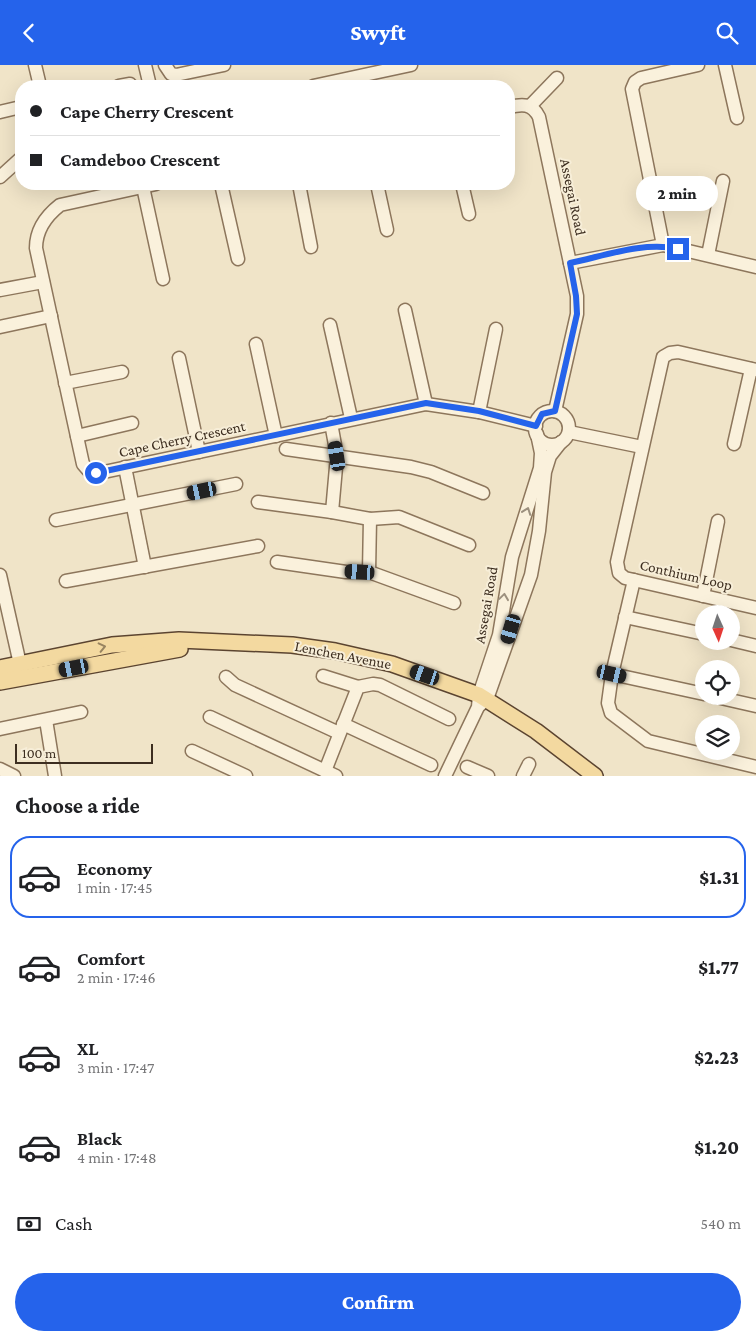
<!DOCTYPE html>
<meta charset="utf-8">
<style>
:root{--surface:#fff;--page:#f2f2f2;--text:#202124;--muted:#757577;--line:#e0e0e0;--accent:#2563eb}
body{margin:0;font-family:"Crimson Pro",serif;background:var(--page);color:var(--text);height:100vh;display:flex;flex-direction:column;font-size:19px;white-space:nowrap}
*{box-sizing:border-box;margin:0}
p{font-size:16px;color:var(--muted)}
.icon{flex:none;width:28px;height:28px;fill:none;stroke:currentColor;stroke-width:2;stroke-linecap:round;stroke-linejoin:round}
.map{position:relative;height:711px;overflow:hidden}
.panel{display:flex;flex-direction:column;background:var(--surface);flex:1}
.panel>*{flex:none}
.banner{position:absolute;left:15px;top:15px;width:500px;height:110px;border-radius:20px;box-shadow:0 5px 20px #0002;display:grid;align-content:center;height:110px;padding:0 15px;background:var(--surface)}
.needle{width:32px;rotate:177deg}
.fabs{position:absolute;left:695px;top:540px;display:grid;gap:10px}
.fabs a{display:grid;place-items:center;width:45px;height:45px;border-radius:50%;background:var(--surface);box-shadow:0 5px 20px #0002;font-size:25px}
.scale{position:absolute;left:15px;bottom:12px;width:138px;box-sizing:border-box;padding-left:5px;border:2px solid #3d2e20;border-top:0;font-size:14px;line-height:18px;white-space:nowrap;color:#3d2e20;-webkit-text-stroke:4px #f7eed8;paint-order:stroke}
.end{position:absolute;width:22px;height:22px;margin:-11px;border:6px solid #2563eb;background:#fff;box-shadow:0 0 0 2px #fff}
.from{border-radius:50%}
.bubble{position:absolute;height:35px;border-radius:18px;background:var(--surface);box-shadow:0 5px 20px #0002;font-size:16px;font-weight:800;line-height:35px;text-align:center}
.car{position:absolute;width:15px;height:30px;margin:-15px -8px;border-radius:6px;box-shadow:0 0 4px 1px #0007;background:linear-gradient(#222 24%,#8ab4d8 0 40%,#222 0 76%,#8ab4d8 0 86%,#222 0)}
.banner b{display:flex;align-items:center;gap:18px;height:48px;font-size:19px}
.banner b+b{border-top:1px solid var(--line)}
.banner i{width:12px;height:12px;background:var(--text)}
ul{padding:0;list-style:none}
li{display:flex;align-items:center;gap:15px;height:82px;margin:0 10px 8px;padding:0 5px;border:2px solid transparent;border-radius:20px}
li div{flex:1}
li b{display:block;font-size:19px}
li em{font-style:normal;font-weight:800}
li.active{border-color:var(--accent)}
li>.icon{width:45px;height:45px;stroke-width:1.5}
h2{padding:0 15px;font-size:22px;line-height:60px}
.pay{display:flex;align-items:center;gap:12px;height:55px;padding:0 15px;font-size:19px}
.pay p{margin-inline-start:auto}
.action{display:flex;gap:10px;margin-top:auto;padding:10px 15px}
.action a{flex:1;height:58px;border-radius:30px;background:var(--accent);color:#fff;font-size:20px;font-weight:800;line-height:58px;text-align:center}
header{display:flex;justify-content:space-between;align-items:center;height:65px;padding:0 15px;background:var(--accent);color:#fff;font-size:22px;font-weight:800}
.map>svg:first-child{display:block}
</style>
<header><svg class="icon" aria-label="back" viewBox="0 0 24 24"><path d="M15 5l-7 7 7 7"/></svg>Swyft<svg class="icon" aria-label="search" viewBox="0 0 24 24"><circle cx="10" cy="10" r="6"/><path d="M15 15l6 6"/></svg></header>
<div class="map">
<svg width="756" height="711" viewBox="0 0 756 711">
<rect width="100%" height="100%" fill="#f0e4c8"/>
<g fill="none" stroke-linecap="round" stroke-linejoin="round">
<defs>
<g id="minor">
<polyline points="35,0 40,21"/>
<polyline points="145,0 150,21"/>
<polyline points="165,0 171,9 176,10 224,0"/>
<polyline points="725,0 737,53"/>
<polyline points="119,21 130,19"/>
<polyline points="313,21 411,0"/>
<polyline points="530,41 557,13"/>
<path d="M 509,42 C 522,39 532,38 539,52 L 577,231 L 577,249 L 555,346"/>
<polyline points="0,47 21,42"/>
<polyline points="0,112 21,93"/>
<path d="M 156,119 L 60,140 C 46,151 36,165 36,183 L 83,399 L 89,406 L 99,408 L 426,339 L 479,347 L 536,361"/>
<polyline points="221,119 238,194"/>
<polyline points="299,119 311,182"/>
<polyline points="377,119 387,165"/>
<polyline points="462,119 469,149"/>
<polyline points="143,122 163,214"/>
<polyline points="663,180 632,24 635,17 641,13 698,0"/>
<polyline points="708,190 723,116"/>
<polyline points="570,198 663,180 756,202"/>
<polyline points="0,225 43,217"/>
<polyline points="405,245 426,339"/>
<polyline points="330,260 351,353"/>
<polyline points="0,262 51,251"/>
<polyline points="256,279 276,371"/>
<polyline points="179,293 199,387"/>
<polyline points="756,305 678,287 670,288 663,292 617,497 619,508 625,513 756,543"/>
<polyline points="65,318 122,307"/>
<circle cx="552" cy="363" r="17"/>
<polyline points="479,347 496,264"/>
<polyline points="569,367 642,382"/>
<polyline points="77,371 132,358"/>
<polyline points="734,379 751,304"/>
<polyline points="286,384 411,402 431,407 483,428"/>
<polyline points="125,402 145,502"/>
<polyline points="258,437 332,447 337,391 331,358"/>
<polyline points="332,447 370,454 399,452 469,480"/>
<polyline points="56,455 236,419"/>
<polyline points="277,497 346,507 369,507 370,454"/>
<polyline points="369,507 454,538"/>
<polyline points="0,510 22,608"/>
<polyline points="634,515 612,609 608,638 611,648 648,676 756,702"/>
<polyline points="66,516 258,481"/>
<polyline points="703,531 718,456"/>
<polyline points="625,552 704,569"/>
<polyline points="731,575 756,581"/>
<polyline points="612,609 704,629"/>
<polyline points="323,611 358,622"/>
<polyline points="226,612 235,620 339,668"/>
<polyline points="712,631 756,641"/>
<polyline points="480,640 487,634 531,510 539,466 545,407 550,391 561,377"/>
<polyline points="210,652 336,711"/>
<polyline points="46,655 55,711"/>
<polyline points="343,659 431,700"/>
<polyline points="0,664 81,647"/>
<polyline points="192,686 246,711"/>
<polyline points="467,702 488,711"/>
<polyline points="0,704 14,711"/>
<polyline points="325,706 358,622 373,619 380,620 449,654"/>
<polyline points="445,711 478,642 479,630 499,570 512,492 540,403 541,388 537,369"/>
<polyline points="523,711 529,699"/>
</g>
<g id="major">
<polyline points="0,603 112,580 179,575 292,580 335,586 392,599 479,630 536,666 595,711"/>
<polyline points="0,617 180,584"/>
</g>
</defs>
<use href="#minor" stroke="#8d765c" stroke-width="15"/>
<use href="#major" stroke="#5b4430" stroke-width="18"/>
<use href="#minor" stroke="#faf1dc" stroke-width="12"/>
<use href="#major" stroke="#f3d9a0" stroke-width="15"/>
</g>
<defs><path id="oneway-chevron" d="M-2-3.5L2.5 0L-2 3.5" fill="none" stroke-width="1.6" stroke-linecap="round" stroke-linejoin="round" transform="scale(1.25)"/></defs>
<g stroke="#9c907e">
<use href="#oneway-chevron" transform="translate(527 446) rotate(-70)"/>
<use href="#oneway-chevron" transform="translate(504 532) rotate(-82)"/>
</g>
<use stroke="#988460" href="#oneway-chevron" transform="translate(102 582) rotate(-13)"/>
<g fill="none" stroke-linecap="round" stroke-linejoin="round">
<path stroke="#2563eb" stroke-width="6" d="M 96,408 L 426,338 L 479,346 L 536,361 L 542,349 L 555,346 L 577,249 L 576,231 L 570,198 C 604,191 644,176 678,184"/>
</g>
<g text-anchor="middle" dominant-baseline="central" stroke-width="4" stroke-linejoin="round" paint-order="stroke">
<g font-size="15" fill="#3d2e20" stroke="#f7eed8">
<text transform="translate(573 132) rotate(78)">Assegai Road</text>
<text transform="translate(182 374) rotate(-12)">Cape Cherry Crescent</text>
<text transform="translate(686 510) rotate(13)">Conthium Loop</text>
<text transform="translate(486 540) rotate(-80)">Assegai Road</text>
<text transform="translate(343 590) rotate(11)">Lenchen Avenue</text>
</g>
</g>
</svg>
<div class="fabs">
<a><svg class="needle" viewBox="-14 -14 28 28"><path d="M0-13l5 13h-10z" fill="#e53935"/><path d="M0 13l5-13h-10z" fill="#757577"/></svg></a>
<a><svg class="icon" aria-label="locate" viewBox="0 0 24 24"><circle cx="12" cy="12" r="6"/><path d="M12 2v4M12 18v4M2 12h4M18 12h4"/></svg></a>
<a><svg class="icon" aria-label="layers" viewBox="0 0 24 24"><path d="M12 4l9 5-9 5-9-5zM3 14l9 5 9-5"/></svg></a>
</div>
<div class="scale">100 m</div>
<i class="end from" style="left:96px;top:408px"></i>
<i class="end" style="left:678px;top:184px"></i>
<div class="bubble" style="left:636px;top:111px;width:82px">2 min</div>
<i class="car" style="left:337px;top:391px;rotate:351deg"></i>
<i class="car" style="left:202px;top:426px;rotate:258deg"></i>
<i class="car" style="left:360px;top:507px;rotate:273deg"></i>
<i class="car" style="left:511px;top:564px;rotate:197deg"></i>
<i class="car" style="left:74px;top:603px;rotate:259deg"></i>
<i class="car" style="left:612px;top:609px;rotate:103deg"></i>
<i class="car" style="left:425px;top:610px;rotate:289deg"></i>
<div class="banner">
<b><i class="from"></i>Cape Cherry Crescent</b>
<b><i></i>Camdeboo Crescent</b>
</div>
</div>
<section class="panel">
<h2>Choose a ride</h2>
<ul>
<li class="active"><svg class="icon" aria-label="car" viewBox="0 0 24 24"><path d="M5 17H2v-5l4-1 3-4h7l3 4 3 1v5h-3M9 17h6M6 11h13"/><circle cx="7" cy="17" r="2"/><circle cx="17" cy="17" r="2"/></svg><div><b>Economy</b><p>1 min · 17:45</p></div><em>$1.31</em></li>
<li><svg class="icon" aria-label="car" viewBox="0 0 24 24"><path d="M5 17H2v-5l4-1 3-4h7l3 4 3 1v5h-3M9 17h6M6 11h13"/><circle cx="7" cy="17" r="2"/><circle cx="17" cy="17" r="2"/></svg><div><b>Comfort</b><p>2 min · 17:46</p></div><em>$1.77</em></li>
<li><svg class="icon" aria-label="car" viewBox="0 0 24 24"><path d="M5 17H2v-5l4-1 3-4h7l3 4 3 1v5h-3M9 17h6M6 11h13"/><circle cx="7" cy="17" r="2"/><circle cx="17" cy="17" r="2"/></svg><div><b>XL</b><p>3 min · 17:47</p></div><em>$2.23</em></li>
<li><svg class="icon" aria-label="car" viewBox="0 0 24 24"><path d="M5 17H2v-5l4-1 3-4h7l3 4 3 1v5h-3M9 17h6M6 11h13"/><circle cx="7" cy="17" r="2"/><circle cx="17" cy="17" r="2"/></svg><div><b>Black</b><p>4 min · 17:48</p></div><em>$1.20</em></li>
</ul>
<div class="pay"><svg class="icon" aria-label="cash" viewBox="0 0 24 24"><path d="M3 7h18v10H3z"/><circle cx="12" cy="12" r="2"/></svg>Cash<p>540 m</p></div>
<div class="action"><a>Confirm</a></div>
</section>
